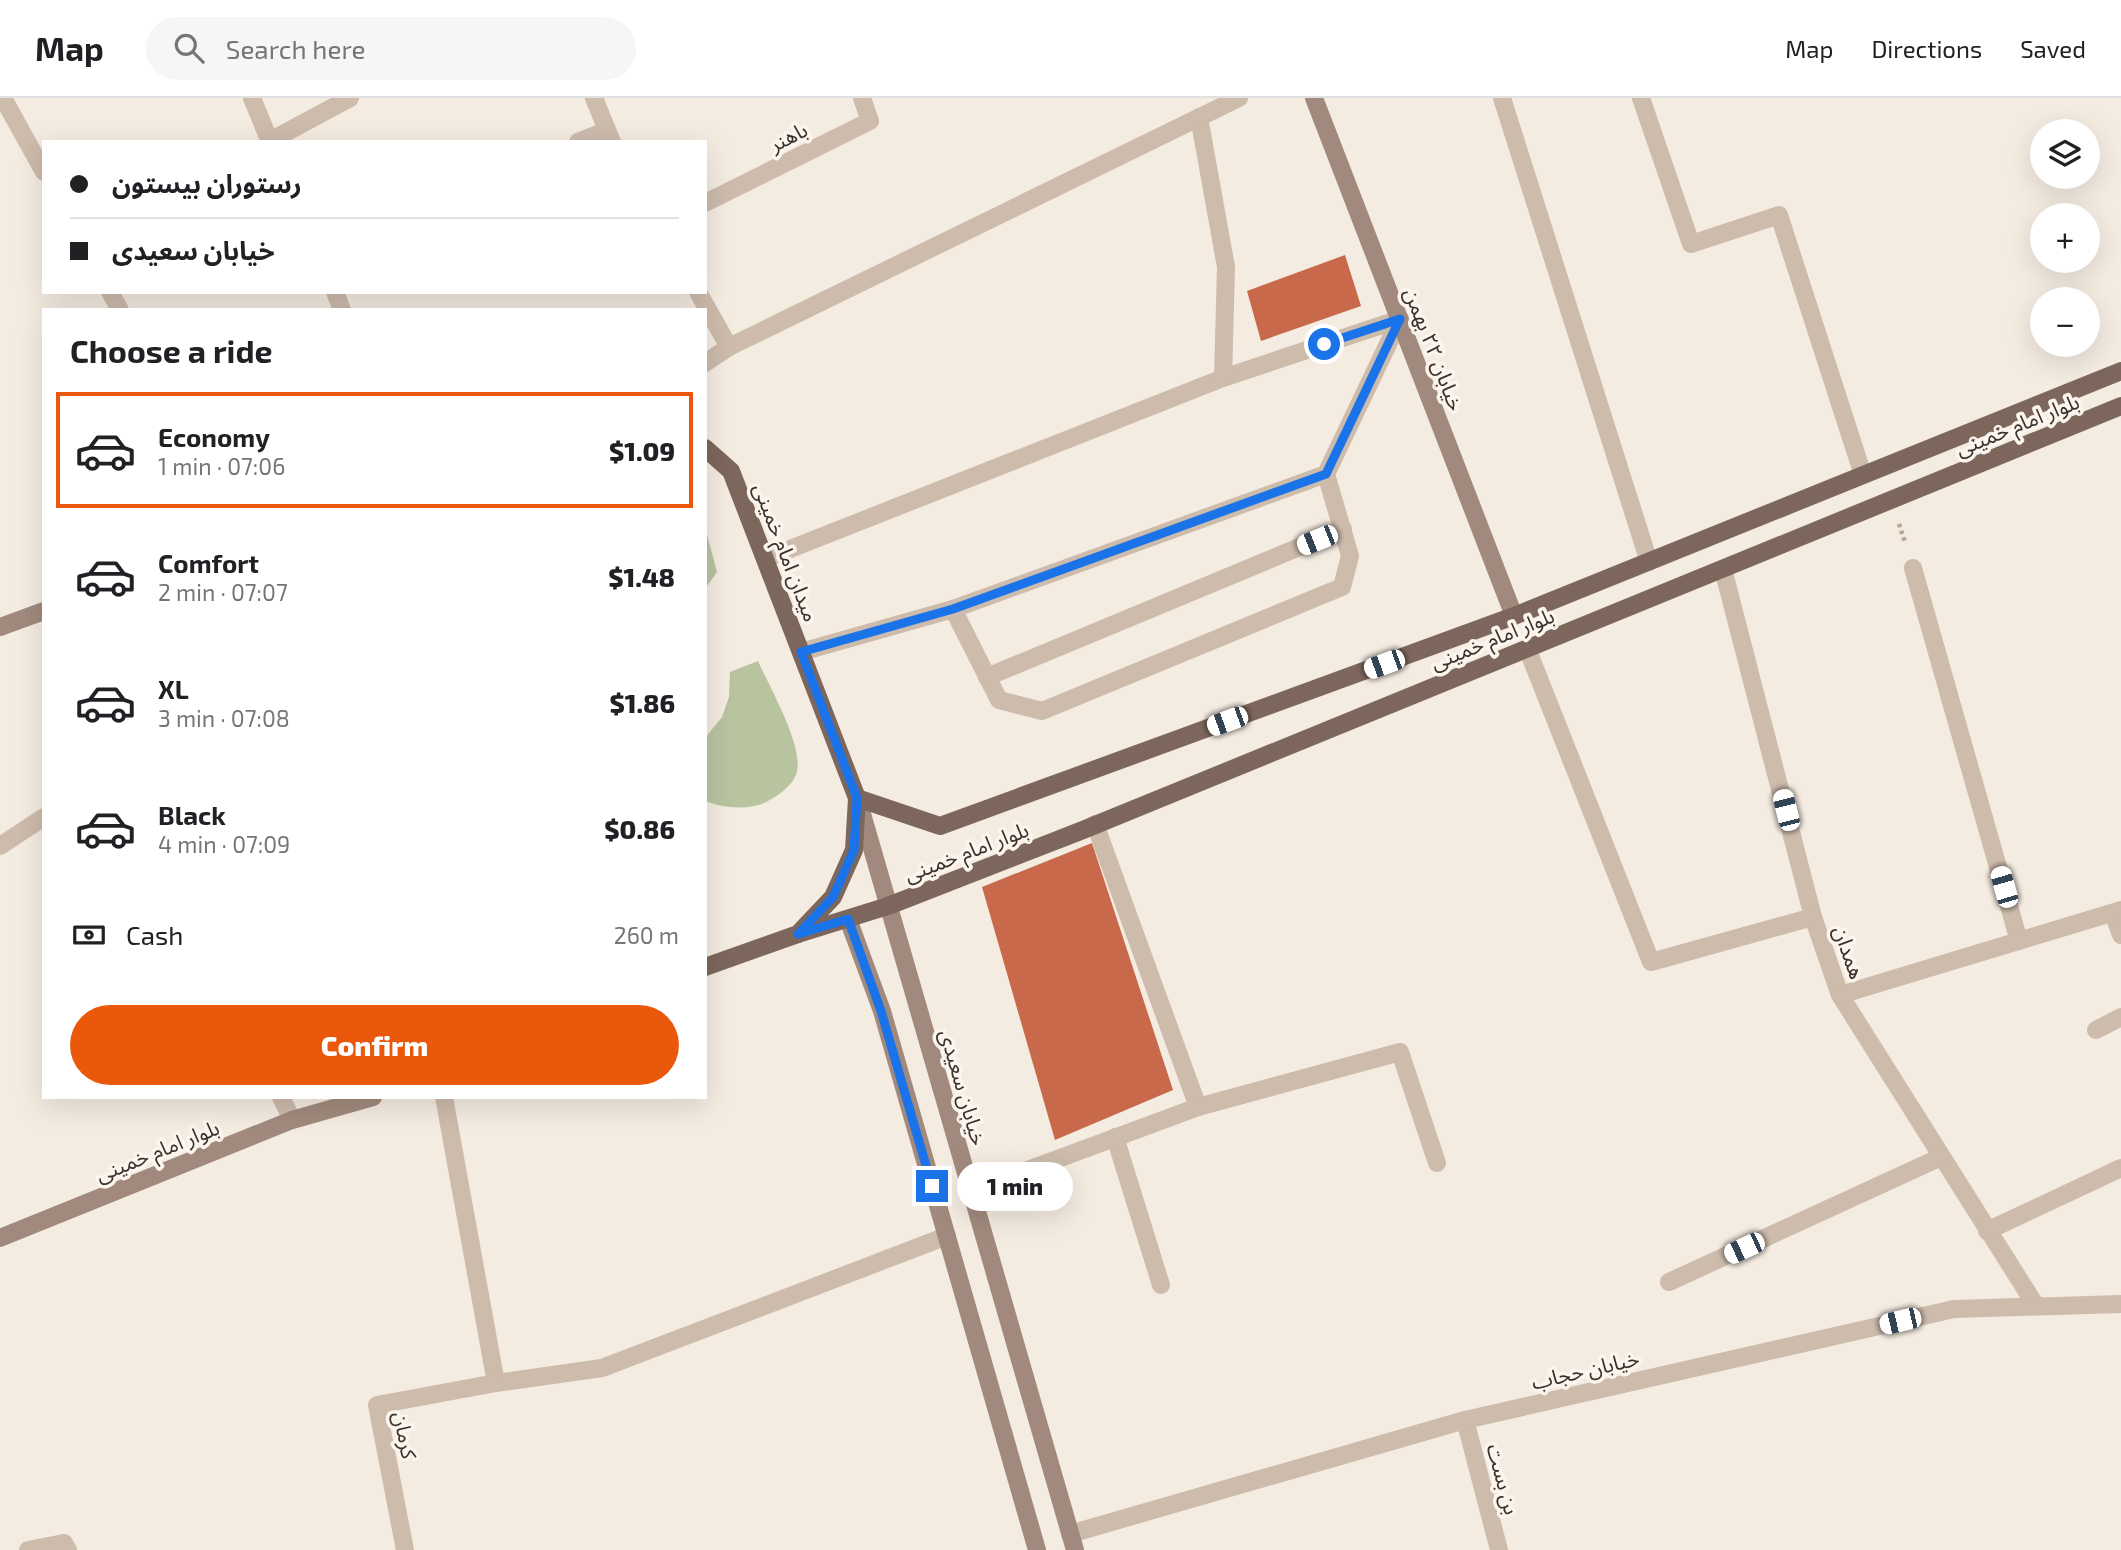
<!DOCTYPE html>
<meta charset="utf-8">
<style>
:root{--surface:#fff;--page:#f6f6f6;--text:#202124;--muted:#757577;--line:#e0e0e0;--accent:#ea580c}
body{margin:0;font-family:"Exo 2","Noto Sans Arabic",sans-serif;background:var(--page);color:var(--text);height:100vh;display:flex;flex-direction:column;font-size:26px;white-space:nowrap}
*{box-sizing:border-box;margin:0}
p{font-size:23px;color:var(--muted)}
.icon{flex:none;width:38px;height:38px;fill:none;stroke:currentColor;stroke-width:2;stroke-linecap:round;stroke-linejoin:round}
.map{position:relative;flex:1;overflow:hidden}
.drawer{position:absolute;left:42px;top:210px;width:665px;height:791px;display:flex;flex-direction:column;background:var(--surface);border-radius:0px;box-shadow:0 7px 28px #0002}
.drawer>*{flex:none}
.guide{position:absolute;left:42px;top:42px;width:665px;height:154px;border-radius:0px;box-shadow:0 7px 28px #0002;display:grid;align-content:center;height:154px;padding:0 28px;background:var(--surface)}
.buttons{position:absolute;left:2030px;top:21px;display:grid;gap:14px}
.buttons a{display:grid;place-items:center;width:70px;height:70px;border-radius:50%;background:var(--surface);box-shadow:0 7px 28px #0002;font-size:35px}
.end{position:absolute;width:32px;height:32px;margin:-16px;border:9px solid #1a73e8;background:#fff;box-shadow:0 0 0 4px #fff}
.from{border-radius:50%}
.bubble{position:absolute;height:49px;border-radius:24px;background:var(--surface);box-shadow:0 7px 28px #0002;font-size:23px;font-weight:800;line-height:49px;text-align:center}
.car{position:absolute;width:21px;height:42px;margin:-21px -10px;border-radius:9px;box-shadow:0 0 5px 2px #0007;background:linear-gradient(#fff 24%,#345 0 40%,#fff 0 76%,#345 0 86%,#fff 0)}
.guide b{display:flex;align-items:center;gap:24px;height:66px;font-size:26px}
.guide b+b{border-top:2px solid var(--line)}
.guide i{width:18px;height:18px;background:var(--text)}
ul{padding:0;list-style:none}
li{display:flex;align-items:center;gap:21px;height:116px;margin:0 14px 10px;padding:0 14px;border:4px solid transparent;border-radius:0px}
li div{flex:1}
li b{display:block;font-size:26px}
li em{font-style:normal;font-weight:800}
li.on{border-color:var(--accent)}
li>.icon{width:63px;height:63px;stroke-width:1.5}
h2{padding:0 28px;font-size:32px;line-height:84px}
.pay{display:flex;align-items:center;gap:18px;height:77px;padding:0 28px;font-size:26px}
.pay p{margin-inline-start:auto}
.button{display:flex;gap:14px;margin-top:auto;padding:14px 28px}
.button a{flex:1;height:80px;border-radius:42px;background:var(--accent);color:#fff;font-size:28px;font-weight:800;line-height:80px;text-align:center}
header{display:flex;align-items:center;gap:42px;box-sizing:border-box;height:98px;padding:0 35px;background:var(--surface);border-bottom:2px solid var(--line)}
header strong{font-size:33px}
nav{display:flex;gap:38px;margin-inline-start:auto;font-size:24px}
.search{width:490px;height:63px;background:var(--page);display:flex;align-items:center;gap:18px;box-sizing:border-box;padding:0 24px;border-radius:38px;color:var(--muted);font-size:26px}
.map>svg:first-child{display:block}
</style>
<header>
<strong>Map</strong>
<div class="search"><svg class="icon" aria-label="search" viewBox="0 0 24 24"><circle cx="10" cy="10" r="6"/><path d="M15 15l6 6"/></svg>Search here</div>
<nav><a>Map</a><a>Directions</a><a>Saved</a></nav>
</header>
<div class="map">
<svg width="2121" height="1452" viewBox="0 0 2121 1452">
<rect width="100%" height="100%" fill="#f4ebe1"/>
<g fill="#b8c4a0">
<polygon points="705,429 717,474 705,491"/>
<path d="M 758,563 C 769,588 803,647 797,673 C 794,687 779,697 768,703 C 751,713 723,710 705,703 L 705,640 L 722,619 L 729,599 L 730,574 Z"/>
</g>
<g fill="#c8694b">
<polygon points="1345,157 1361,208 1261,243 1247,193"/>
<polygon points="1092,745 1173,992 1055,1042 982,789"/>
</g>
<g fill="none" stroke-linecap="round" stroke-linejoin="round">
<polyline stroke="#b9a596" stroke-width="4.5" stroke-dasharray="3.5 3.5" stroke-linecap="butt" points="1899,426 1905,444"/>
<g stroke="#cdbbac" stroke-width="18">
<polyline points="765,461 1223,280 1400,221"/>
<polyline points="953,511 999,602 1042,613 1342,489 1350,458 1326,376"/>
<polyline points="801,554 953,511 1326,376 1400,221"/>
<polyline points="987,579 1343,431"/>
<polyline points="1465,1322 1499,1452"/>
</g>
<g stroke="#cdbbac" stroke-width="18">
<polyline points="281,999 292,1022"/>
<polyline points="444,999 496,1285 602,1270 947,1138"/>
<polyline points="405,1452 377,1307 496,1285"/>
</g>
<g stroke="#cdbbac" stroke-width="18">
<polyline points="252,0 270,44"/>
<polyline points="594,0 612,44"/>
<polyline points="1502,0 1649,464"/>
<polyline points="1641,0 1691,146 1779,117 1863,377"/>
<polyline points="1199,19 1226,169 1223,280"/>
<polyline points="270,43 350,0"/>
<polyline points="578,44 606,33"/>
<polyline points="705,105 870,23 862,0"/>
<polyline points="335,194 342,212"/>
<polyline points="698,194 729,249"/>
<polyline points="1913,470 2019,843"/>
<polyline points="1723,471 1813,819 1840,897 2036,1208"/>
<polyline points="1527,550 1651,864 1813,819"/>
<polyline points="1095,726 1198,1009"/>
<polyline points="0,748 44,719"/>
<polyline points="2113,815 2121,837"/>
<polyline points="1840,897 2121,812"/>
<polyline points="2096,932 2121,919"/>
<polyline points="1115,1039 1161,1187"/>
<polyline points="971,1093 1198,1009 1400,954 1437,1065"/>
<polyline points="1987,1133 2121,1070"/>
<polyline points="1669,1184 1941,1059"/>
<polyline points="28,1452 64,1445 68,1452"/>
</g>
<g stroke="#cdbbac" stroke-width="18">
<polyline points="3,0 44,74"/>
<polyline points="110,194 120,212"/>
<polyline points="705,265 729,249 1239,0"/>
<polyline points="1070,1436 1465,1322 1954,1211 2121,1206"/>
</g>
<g stroke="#a18a7d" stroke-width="18">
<polyline points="1314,0 1514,518"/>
<polyline points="0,529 44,513"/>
<polyline points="858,702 1075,1452"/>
<polyline points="848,821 882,913 1037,1452"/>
<polyline points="0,1140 292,1022 373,999"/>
</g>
<g stroke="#7d675c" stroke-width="18">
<polyline points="705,350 731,373 857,700 854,752 833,799 798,836 705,869"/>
<polyline points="857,700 940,728 1514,518 2121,273"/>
<polyline points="798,836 888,808 1083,732 2121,308"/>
</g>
</g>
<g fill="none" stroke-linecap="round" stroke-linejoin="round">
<polyline stroke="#1a73e8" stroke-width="9" points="932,1088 881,913 848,821 798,836 833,799 854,752 857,700 801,554 953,511 1326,376 1400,221 1324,246"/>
</g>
<g text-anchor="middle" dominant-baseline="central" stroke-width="7" stroke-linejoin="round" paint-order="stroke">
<g font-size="21" fill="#3b302b" stroke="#fbf5ee">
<text transform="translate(788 38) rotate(-27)">باهنر</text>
<text transform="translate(1435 251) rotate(69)">خیابان ۲۲ بهمن</text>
<text transform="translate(2017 326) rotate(-22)">بلوار امام خمینی</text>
<text transform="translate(787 454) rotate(69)">میدان امام خمینی</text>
<text transform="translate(1492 540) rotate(-22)">بلوار امام خمینی</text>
<text transform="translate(966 753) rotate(-21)">بلوار امام خمینی</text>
<text transform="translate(1850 854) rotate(71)">همدان</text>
<text transform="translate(964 989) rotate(74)">خیابان سعیدی</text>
<text transform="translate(157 1052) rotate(-22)">بلوار امام خمینی</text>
<text transform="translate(1585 1271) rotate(-13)">خیابان حجاب</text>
<text transform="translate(406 1337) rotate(79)">کرمان</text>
<text transform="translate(1504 1381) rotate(75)">بن بست</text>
</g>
</g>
</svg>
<div class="buttons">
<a><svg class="icon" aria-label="layers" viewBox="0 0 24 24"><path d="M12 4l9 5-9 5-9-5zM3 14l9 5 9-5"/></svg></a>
<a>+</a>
<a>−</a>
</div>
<i class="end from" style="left:1324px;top:246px"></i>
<i class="end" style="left:932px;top:1088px"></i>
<div class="bubble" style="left:957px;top:1064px;width:116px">1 min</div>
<i class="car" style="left:1317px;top:442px;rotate:248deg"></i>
<i class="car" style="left:1384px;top:566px;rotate:250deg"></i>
<i class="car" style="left:1227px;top:623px;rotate:250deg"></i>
<i class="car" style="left:1786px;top:712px;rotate:346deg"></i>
<i class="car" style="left:2004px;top:789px;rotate:344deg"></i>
<i class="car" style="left:1744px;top:1150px;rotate:245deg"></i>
<i class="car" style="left:1900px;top:1223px;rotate:257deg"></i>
<div class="guide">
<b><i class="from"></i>رستوران بیستون</b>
<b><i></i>خیابان سعیدی</b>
</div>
<section class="drawer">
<h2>Choose a ride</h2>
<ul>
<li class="on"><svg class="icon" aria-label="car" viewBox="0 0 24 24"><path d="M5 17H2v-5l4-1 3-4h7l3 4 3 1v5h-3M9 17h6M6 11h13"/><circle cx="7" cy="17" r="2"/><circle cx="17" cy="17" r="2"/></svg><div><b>Economy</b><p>1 min · 07:06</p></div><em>$1.09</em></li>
<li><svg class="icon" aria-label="car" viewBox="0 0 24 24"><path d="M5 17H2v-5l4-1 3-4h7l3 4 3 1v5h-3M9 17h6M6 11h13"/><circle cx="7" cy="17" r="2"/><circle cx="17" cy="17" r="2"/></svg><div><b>Comfort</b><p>2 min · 07:07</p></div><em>$1.48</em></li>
<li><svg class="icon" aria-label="car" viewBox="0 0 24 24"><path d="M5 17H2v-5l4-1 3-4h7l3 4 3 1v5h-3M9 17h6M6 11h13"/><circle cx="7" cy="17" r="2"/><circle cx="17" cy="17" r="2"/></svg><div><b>XL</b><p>3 min · 07:08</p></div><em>$1.86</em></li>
<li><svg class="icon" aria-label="car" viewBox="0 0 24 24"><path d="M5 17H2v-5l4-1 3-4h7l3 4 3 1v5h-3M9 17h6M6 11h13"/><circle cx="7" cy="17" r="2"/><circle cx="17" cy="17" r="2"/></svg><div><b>Black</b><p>4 min · 07:09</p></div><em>$0.86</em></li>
</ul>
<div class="pay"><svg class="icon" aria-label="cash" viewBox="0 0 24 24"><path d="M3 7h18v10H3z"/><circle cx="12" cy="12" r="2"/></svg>Cash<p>260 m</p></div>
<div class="button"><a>Confirm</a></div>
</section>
</div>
